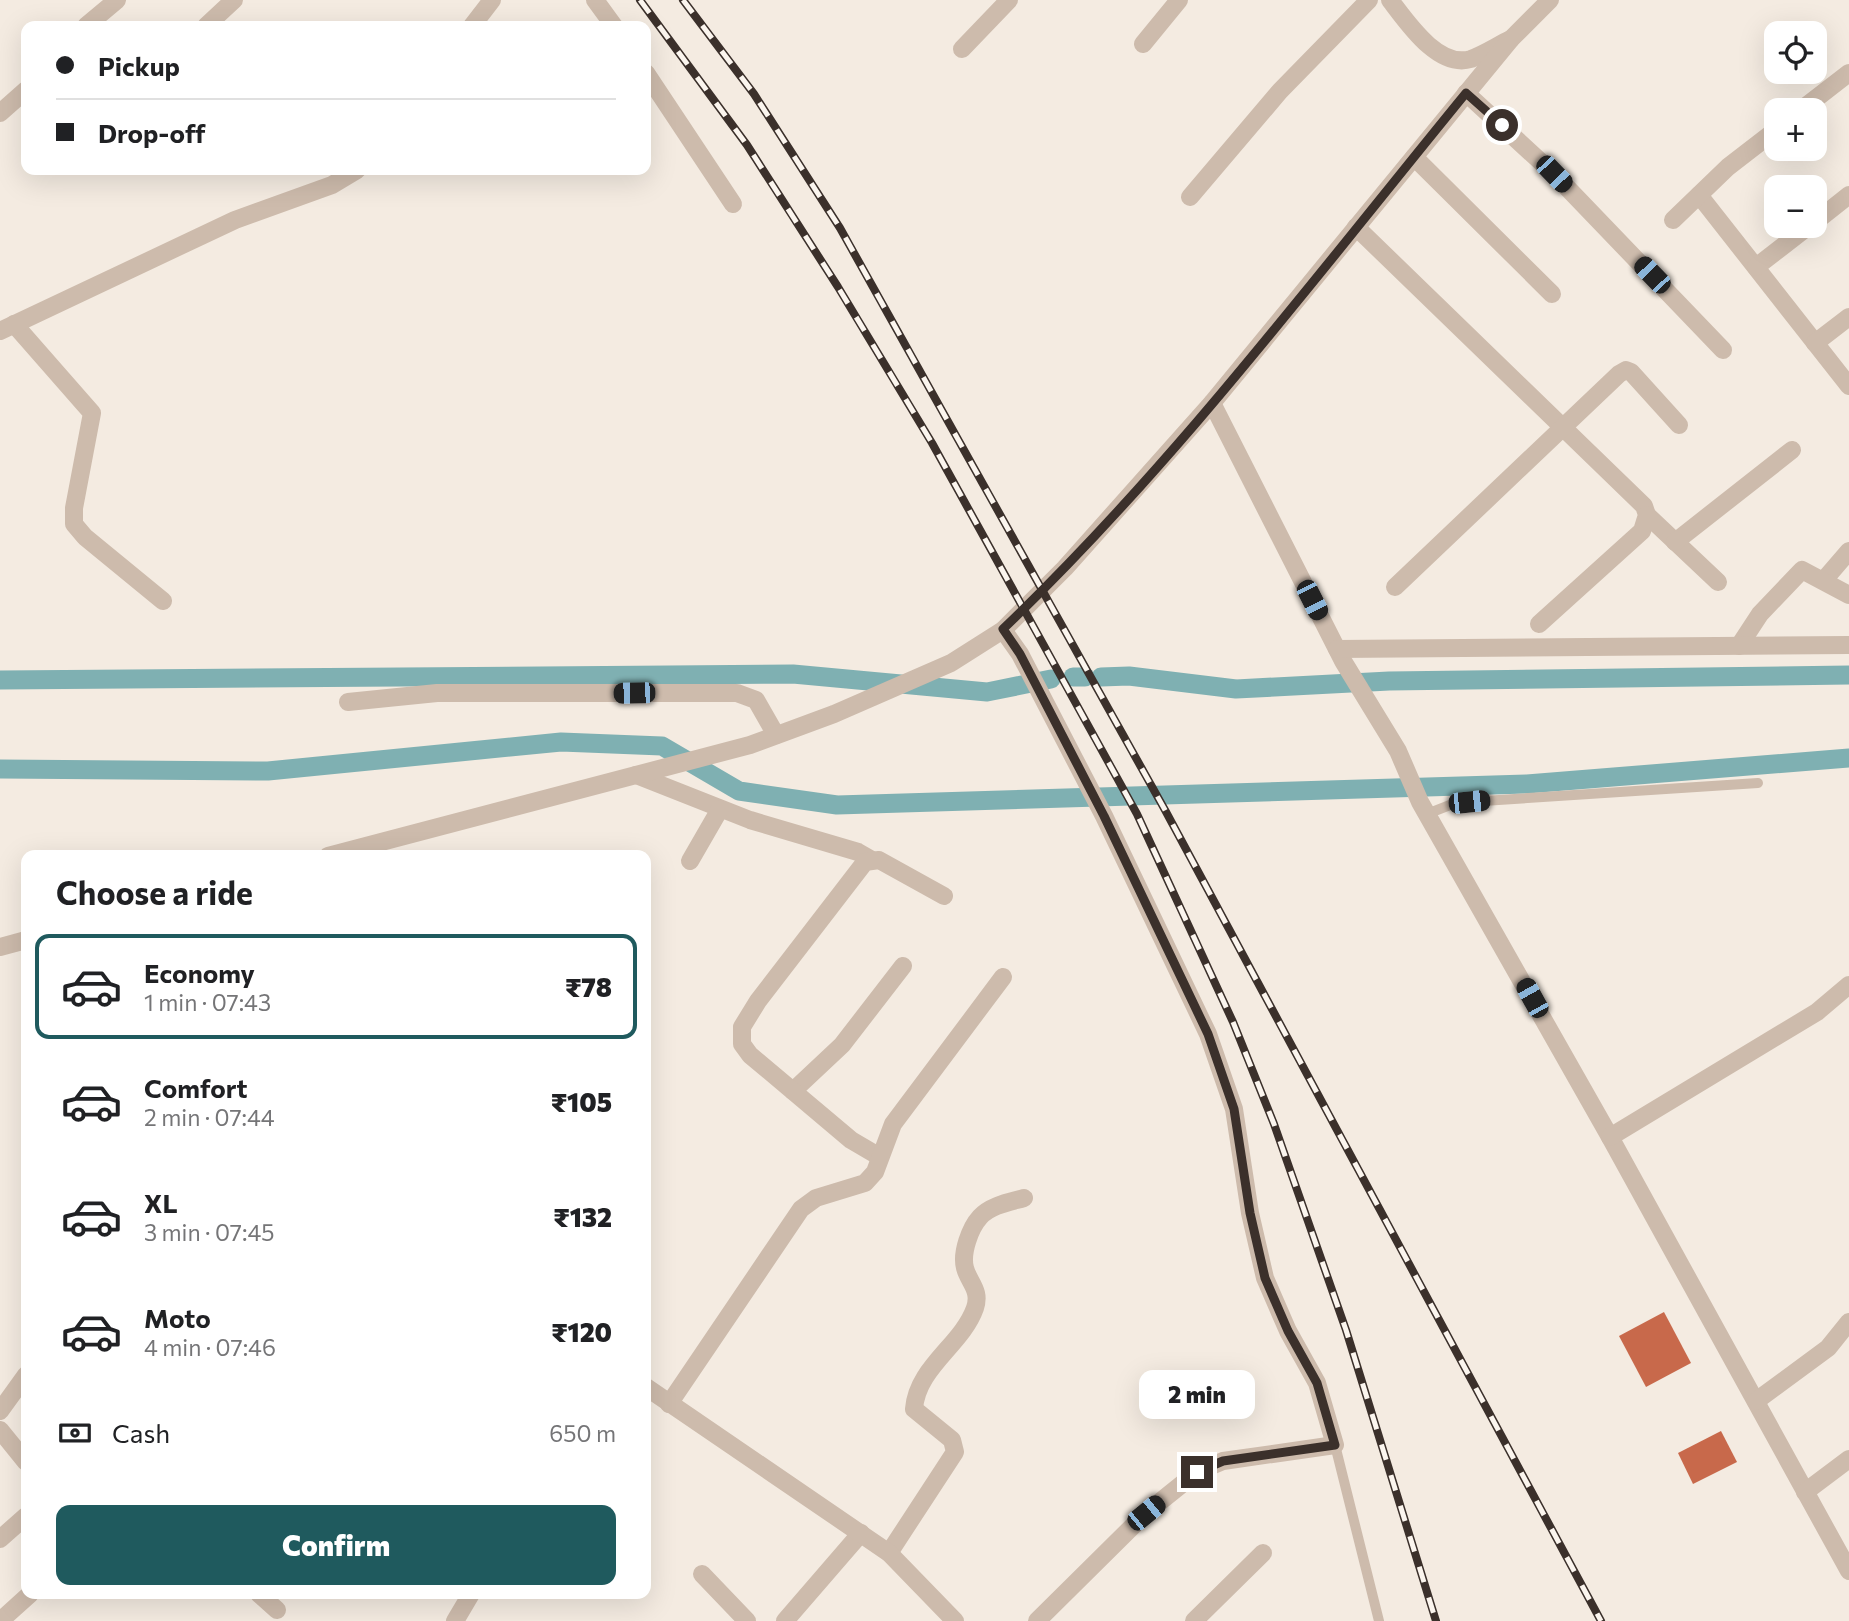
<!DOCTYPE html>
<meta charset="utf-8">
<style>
:root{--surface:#fff;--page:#f6f6f6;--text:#202124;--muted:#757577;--line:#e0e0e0;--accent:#1f5a5e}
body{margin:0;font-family:Commissioner,sans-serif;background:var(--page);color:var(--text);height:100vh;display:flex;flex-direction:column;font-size:26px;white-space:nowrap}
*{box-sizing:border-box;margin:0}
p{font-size:23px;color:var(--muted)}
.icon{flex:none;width:38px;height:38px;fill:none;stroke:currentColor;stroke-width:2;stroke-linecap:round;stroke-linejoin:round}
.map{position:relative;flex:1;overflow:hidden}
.side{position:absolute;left:21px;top:850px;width:630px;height:749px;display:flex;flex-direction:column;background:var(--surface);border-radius:14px;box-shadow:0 7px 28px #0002}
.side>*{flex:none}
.top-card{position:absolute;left:21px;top:21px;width:630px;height:154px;border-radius:14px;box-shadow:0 7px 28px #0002;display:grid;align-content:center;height:154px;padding:0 35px;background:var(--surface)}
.fabs{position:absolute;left:1764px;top:21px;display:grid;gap:14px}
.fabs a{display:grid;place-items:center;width:63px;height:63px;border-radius:14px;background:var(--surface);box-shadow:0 7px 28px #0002;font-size:35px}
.end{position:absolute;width:32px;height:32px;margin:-16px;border:9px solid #3b302b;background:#fff;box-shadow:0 0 0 4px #fff}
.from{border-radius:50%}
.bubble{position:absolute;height:49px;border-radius:14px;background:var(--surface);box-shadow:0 7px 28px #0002;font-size:23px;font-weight:800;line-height:49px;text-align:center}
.car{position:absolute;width:21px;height:42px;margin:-21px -10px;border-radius:9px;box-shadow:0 0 5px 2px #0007;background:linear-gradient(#222 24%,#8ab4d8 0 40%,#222 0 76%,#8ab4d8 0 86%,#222 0)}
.top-card b{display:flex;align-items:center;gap:24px;height:66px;font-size:26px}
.top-card b+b{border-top:2px solid var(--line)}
.top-card i{width:18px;height:18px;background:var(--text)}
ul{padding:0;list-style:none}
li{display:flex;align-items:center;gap:21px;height:105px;margin:0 14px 10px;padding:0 21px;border:4px solid transparent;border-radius:14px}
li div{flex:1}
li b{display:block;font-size:26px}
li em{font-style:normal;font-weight:800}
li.current{border-color:var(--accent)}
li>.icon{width:63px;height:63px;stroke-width:1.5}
h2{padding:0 35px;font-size:32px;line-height:84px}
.pay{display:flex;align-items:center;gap:18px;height:77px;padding:0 35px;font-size:26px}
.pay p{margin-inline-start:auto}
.cta{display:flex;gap:14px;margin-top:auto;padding:14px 35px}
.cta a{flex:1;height:80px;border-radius:14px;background:var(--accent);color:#fff;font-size:28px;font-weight:800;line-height:80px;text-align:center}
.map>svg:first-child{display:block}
</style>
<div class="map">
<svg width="1849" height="1621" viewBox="0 0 1849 1621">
<rect width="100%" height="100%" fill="#f4ebe1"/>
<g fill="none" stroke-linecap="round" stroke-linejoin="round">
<g stroke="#7fb0b2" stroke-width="19">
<polyline points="1073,677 1085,677"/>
<polyline points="1101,677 1129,676 1236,689 1389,681 1849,675"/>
<polyline points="0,680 793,674 987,692 1051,679"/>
<polyline points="0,769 268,771 561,742 662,746 739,791 837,805 1527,784 1849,758"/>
</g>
</g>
<g fill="#c8694b">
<polygon points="1664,1312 1691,1363 1646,1387 1619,1336"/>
<polygon points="1721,1431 1737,1462 1693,1484 1678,1453"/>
</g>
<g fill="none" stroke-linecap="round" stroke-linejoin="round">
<g stroke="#cdbbac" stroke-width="10">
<polyline points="1427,814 1455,803 1483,801 1758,783"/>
<polyline points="1335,1445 1379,1621"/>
</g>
<g stroke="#cdbbac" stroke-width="18">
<polyline points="595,0 614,26"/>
<path d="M 1390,0 C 1407,22 1438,69 1471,59 C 1485,54 1498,45 1511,39"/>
<polyline points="86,26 117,0"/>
<polyline points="206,26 234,0"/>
<polyline points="472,26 492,0"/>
<polyline points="1143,44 1179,0"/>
<polyline points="962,49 1009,0"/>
<polyline points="646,73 733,204"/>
<polyline points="1466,93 1554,174 1723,350"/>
<polyline points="1801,110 1849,73"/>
<polyline points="0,113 26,90"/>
<polyline points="1414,157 1552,294"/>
<polyline points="1699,195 1849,386"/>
<polyline points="1190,197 1280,91 1369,0"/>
<polyline points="1673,220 1728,167 1776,130"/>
<polyline points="1815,222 1849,195"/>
<polyline points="1356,227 1644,506 1647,515 1642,531 1539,624"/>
<polyline points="1756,267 1809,226"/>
<polyline points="14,324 92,413 74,508 74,524 85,537 163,601"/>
<polyline points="0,331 235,220 332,185 357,170"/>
<polyline points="1815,343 1849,317"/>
<polyline points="1212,403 1343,661 1398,751 1420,802 1610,1137 1849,1571"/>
<polyline points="1647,515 1718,582"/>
<polyline points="1675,542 1792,450"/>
<polyline points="1824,580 1849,551"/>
<polyline points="1395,587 1619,374 1626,370 1631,372 1679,425"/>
<polyline points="1003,630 1020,654 1104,816 1208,1034 1234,1109 1250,1213 1265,1278 1288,1331 1317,1383 1335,1445 1223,1461 1197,1472 1146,1513 1037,1621"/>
<polyline points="1739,646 1760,614 1802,570 1849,595"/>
<polyline points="1337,649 1849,645"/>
<polyline points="348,702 437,693 737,693 756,700 776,735"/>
<polyline points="636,775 750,820 858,852 872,860"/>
<polyline points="690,861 720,809"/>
<polyline points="793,1091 842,1045 903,966"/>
<polyline points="1610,1137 1817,1012 1849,985"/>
<polyline points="880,1157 851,1140 750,1055 742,1044 742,1027 758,1001 865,862 879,860 944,896"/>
<polyline points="1756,1401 1828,1348 1849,1322"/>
<polyline points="669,1404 801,1209 816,1198 865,1183 875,1172 893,1124 1003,977"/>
<polyline points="0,1411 26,1375"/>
<polyline points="0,1430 26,1462"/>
<polyline points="1805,1492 1849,1459"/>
<polyline points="0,1539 26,1516"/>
<path d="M 889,1553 L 955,1452 L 952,1440 L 914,1409 C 917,1367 962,1345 975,1308 C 981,1290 969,1283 965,1268 C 961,1253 970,1228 980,1217 C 991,1205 1010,1202 1024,1198"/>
<polyline points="702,1574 747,1621"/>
<polyline points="259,1594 277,1610"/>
<polyline points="0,1621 30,1594"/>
<polyline points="785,1621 861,1533"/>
<polyline points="1194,1621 1263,1553"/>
</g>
<g stroke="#cdbbac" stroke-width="18">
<polyline points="328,856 750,745 834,714 951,663 1003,630 1065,568 1212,403 1511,39 1550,0"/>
<polyline points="0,947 26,940"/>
<polyline points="646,1387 889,1553 955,1621"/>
<polyline points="455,1621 471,1594"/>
</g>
<defs>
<g id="rail">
<polyline points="640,0 747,145 838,287 932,443 1137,814 1233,1022 1274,1124 1346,1330 1436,1621"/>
<polyline points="683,0 754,94 840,228 1165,810 1601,1621"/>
</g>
</defs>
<use href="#rail" stroke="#3b302b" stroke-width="8"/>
<use href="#rail" stroke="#fbf5ee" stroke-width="5" stroke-dasharray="16" stroke-linecap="butt"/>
</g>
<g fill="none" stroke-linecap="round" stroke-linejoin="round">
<path stroke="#3b302b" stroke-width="9" d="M 1197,1472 L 1223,1461 L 1335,1445 L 1317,1383 L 1288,1331 L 1265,1278 L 1250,1213 L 1234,1109 L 1208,1034 L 1104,816 L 1020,654 L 1003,629 C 1173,466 1317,275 1466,93 L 1502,125"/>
</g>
</svg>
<div class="fabs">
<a><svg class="icon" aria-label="locate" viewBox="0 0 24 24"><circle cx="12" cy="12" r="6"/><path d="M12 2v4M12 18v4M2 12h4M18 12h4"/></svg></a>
<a>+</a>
<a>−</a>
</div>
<i class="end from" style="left:1502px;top:125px"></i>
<i class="end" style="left:1197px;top:1472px"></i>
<div class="bubble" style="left:1139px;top:1370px;width:116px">2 min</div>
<i class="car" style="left:1554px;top:174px;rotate:136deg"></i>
<i class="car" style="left:1652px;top:275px;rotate:316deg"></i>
<i class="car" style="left:1312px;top:600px;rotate:153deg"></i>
<i class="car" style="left:634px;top:693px;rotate:269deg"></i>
<i class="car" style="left:1469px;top:802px;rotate:84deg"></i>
<i class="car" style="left:1532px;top:998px;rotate:331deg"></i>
<i class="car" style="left:1146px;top:1513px;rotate:51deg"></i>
<div class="top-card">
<b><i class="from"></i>Pickup</b>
<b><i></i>Drop-off</b>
</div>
<section class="side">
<h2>Choose a ride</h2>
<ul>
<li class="current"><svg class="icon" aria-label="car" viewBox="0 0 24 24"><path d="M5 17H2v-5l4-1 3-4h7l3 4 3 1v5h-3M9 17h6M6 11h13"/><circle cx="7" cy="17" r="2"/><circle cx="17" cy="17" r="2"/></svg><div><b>Economy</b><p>1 min · 07:43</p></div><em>₹78</em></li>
<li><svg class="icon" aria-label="car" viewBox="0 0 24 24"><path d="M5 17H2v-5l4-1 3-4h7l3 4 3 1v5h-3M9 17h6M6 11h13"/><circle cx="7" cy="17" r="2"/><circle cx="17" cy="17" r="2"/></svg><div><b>Comfort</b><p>2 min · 07:44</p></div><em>₹105</em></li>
<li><svg class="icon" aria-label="car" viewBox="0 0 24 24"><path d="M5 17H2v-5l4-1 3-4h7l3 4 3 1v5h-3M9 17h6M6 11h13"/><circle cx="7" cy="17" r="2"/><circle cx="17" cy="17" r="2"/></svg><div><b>XL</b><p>3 min · 07:45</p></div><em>₹132</em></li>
<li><svg class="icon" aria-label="car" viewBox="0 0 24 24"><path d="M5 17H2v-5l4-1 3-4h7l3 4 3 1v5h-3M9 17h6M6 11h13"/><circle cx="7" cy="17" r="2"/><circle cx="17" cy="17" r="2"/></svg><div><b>Moto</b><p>4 min · 07:46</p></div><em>₹120</em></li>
</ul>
<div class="pay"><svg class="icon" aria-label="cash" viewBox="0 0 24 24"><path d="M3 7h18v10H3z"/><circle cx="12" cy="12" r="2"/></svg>Cash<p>650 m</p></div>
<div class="cta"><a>Confirm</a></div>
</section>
</div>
